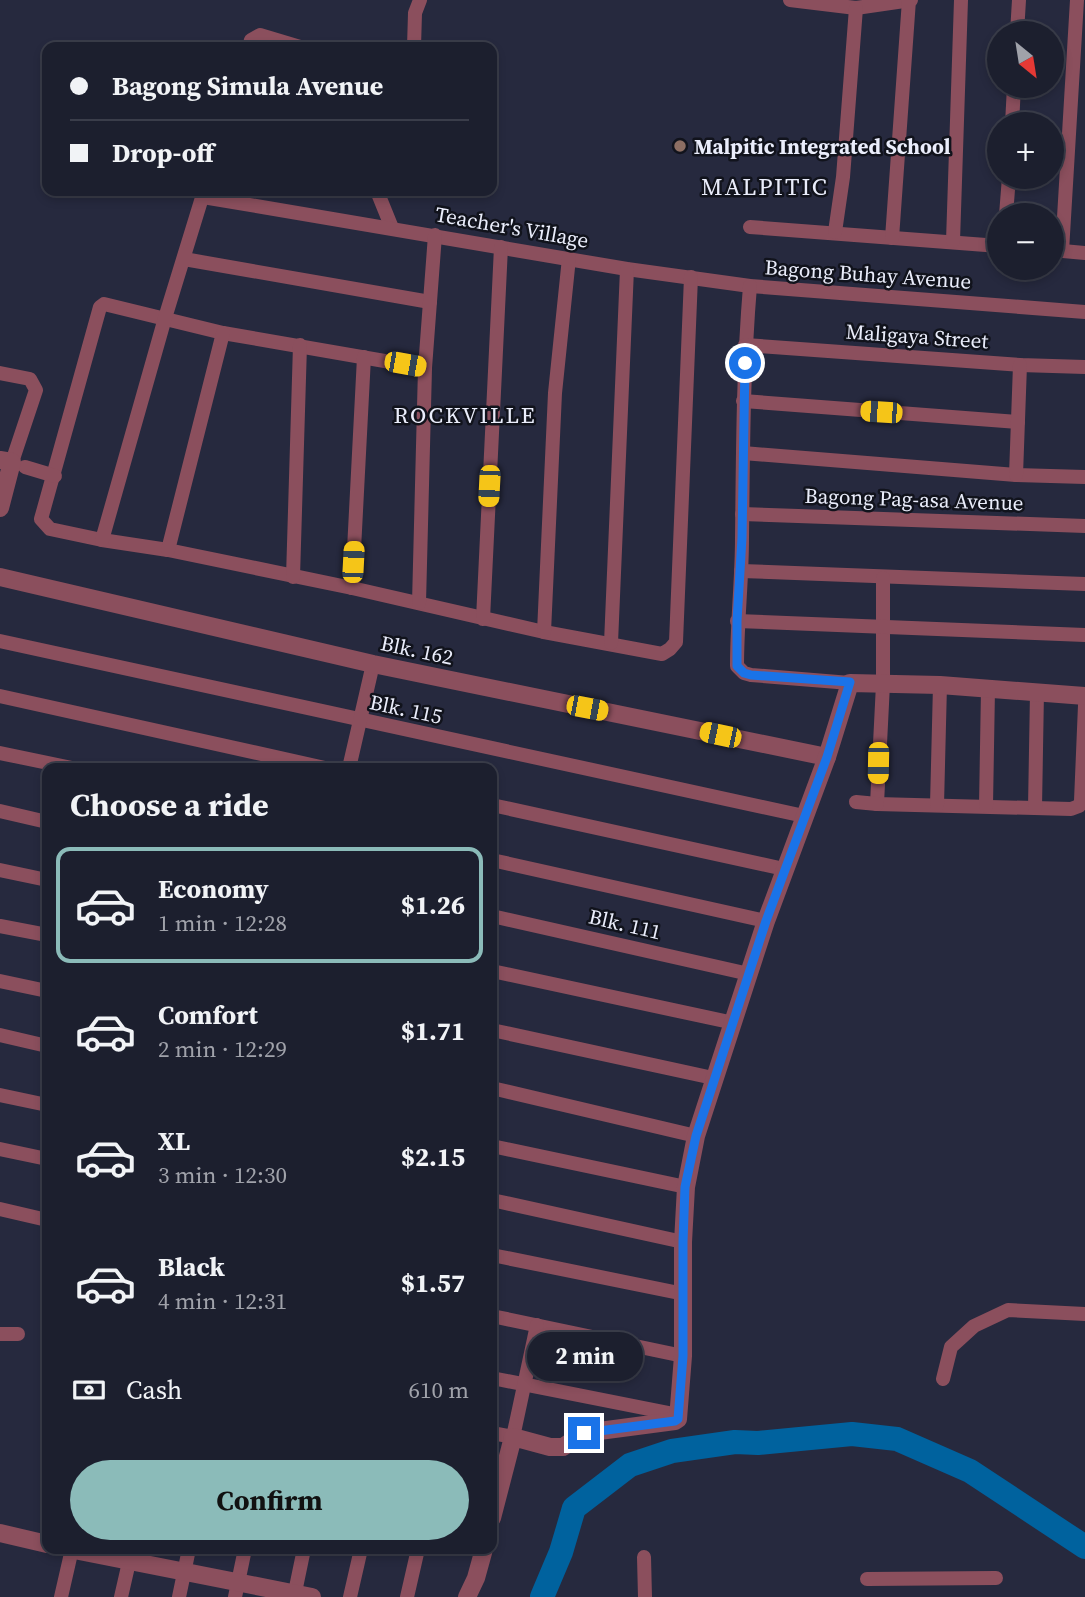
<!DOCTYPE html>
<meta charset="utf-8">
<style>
:root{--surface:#1c1f2e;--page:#292c3a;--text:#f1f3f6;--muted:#a0a2aa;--line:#3a3d4a;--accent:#8bbbb9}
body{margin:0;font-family:"Source Serif 4",serif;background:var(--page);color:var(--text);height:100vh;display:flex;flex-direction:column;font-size:26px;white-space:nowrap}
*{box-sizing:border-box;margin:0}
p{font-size:23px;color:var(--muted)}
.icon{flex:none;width:38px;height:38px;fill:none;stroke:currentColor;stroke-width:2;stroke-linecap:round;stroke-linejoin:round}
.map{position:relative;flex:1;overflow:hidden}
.sheet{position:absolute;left:42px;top:763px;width:455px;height:791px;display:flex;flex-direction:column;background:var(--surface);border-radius:14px;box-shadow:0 4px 10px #0003,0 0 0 2px var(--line)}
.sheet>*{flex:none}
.top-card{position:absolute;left:42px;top:42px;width:455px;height:154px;border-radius:14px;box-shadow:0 4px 10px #0003,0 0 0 2px var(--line);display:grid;align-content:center;height:154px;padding:0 28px;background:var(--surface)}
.needle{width:46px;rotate:150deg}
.controls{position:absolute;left:987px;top:21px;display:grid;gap:14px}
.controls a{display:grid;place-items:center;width:77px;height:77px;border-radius:50%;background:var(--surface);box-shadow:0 4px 10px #0003,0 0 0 2px var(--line);font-size:35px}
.end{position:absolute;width:32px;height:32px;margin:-16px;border:9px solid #1a73e8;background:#fff;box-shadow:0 0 0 4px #fff}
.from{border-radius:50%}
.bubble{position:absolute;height:49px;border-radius:24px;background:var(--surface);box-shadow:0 4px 10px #0003,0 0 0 2px var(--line);font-size:23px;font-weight:700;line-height:49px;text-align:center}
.car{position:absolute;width:21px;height:42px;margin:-21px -10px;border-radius:9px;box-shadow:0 0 5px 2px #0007;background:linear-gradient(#f5c518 24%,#345 0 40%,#f5c518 0 76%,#345 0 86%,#f5c518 0)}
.top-card b{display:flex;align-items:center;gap:24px;height:66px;font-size:26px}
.top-card b+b{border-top:2px solid var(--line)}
.top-card i{width:18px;height:18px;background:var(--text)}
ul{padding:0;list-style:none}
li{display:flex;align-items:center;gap:21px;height:116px;margin:0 14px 10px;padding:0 14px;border:4px solid transparent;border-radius:14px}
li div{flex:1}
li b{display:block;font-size:26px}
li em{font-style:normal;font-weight:700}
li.selected{border-color:var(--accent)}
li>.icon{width:63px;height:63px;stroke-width:1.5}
h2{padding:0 28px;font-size:32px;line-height:84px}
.pay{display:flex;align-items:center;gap:18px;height:77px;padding:0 28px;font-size:26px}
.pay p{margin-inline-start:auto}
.action{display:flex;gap:14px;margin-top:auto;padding:14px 28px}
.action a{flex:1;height:80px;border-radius:42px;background:var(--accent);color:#111;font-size:28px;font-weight:700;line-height:80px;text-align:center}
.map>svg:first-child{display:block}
</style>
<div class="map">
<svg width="1085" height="1597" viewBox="0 0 1085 1597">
<rect width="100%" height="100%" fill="#26293e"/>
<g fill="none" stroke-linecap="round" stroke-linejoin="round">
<polyline stroke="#00629e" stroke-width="24" points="542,1597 561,1552 574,1508 630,1465 672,1451 735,1442 758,1443 852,1434 897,1439 970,1471 1085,1547"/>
<g stroke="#8b4f5d" stroke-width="14">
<polyline points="790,0 856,8 911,0"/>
<polyline points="1017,33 1019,0"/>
<polyline points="249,47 251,40 260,35 300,47"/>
<polyline points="414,47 415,13 420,0"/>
<polyline points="1012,124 1014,86"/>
<polyline points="377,191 392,228"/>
<polyline points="203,197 627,269 750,286 1085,312"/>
<polyline points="1006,215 1009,177"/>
<polyline points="750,227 999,246"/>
<polyline points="835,232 843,177 856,8"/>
<polyline points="892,238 909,0"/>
<polyline points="953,241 961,0"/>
<polyline points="1052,250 1085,253"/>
<polyline points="1062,251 1077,0"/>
<polyline points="184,259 430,302"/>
<path d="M 750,286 C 743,370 743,453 742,538 C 742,580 737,623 737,666 L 744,673 L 751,675 L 850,683"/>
<polyline points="745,345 1020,365 1085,367"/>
<polyline points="425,368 223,333 104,304 100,307 41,519 50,529 102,540 168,550 352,588 544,632 662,654 670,649 676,642 691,277"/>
<polyline points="0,373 30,379 36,390 12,462"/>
<polyline points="743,401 1018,422"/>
<polyline points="743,453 1016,475 1085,477"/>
<polyline points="25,467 55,476"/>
<polyline points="1016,475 1020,365"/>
<polyline points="742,514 1085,526"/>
<polyline points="102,540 165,318 204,191"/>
<polyline points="168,550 223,333"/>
<polyline points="741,571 1085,584"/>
<polyline points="293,577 300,345"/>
<polyline points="883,578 883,684 877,804 1071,809 1079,806 1081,801 1085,705"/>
<polyline points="352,588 364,357"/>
<polyline points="419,603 425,368 435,235"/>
<polyline points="483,619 501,247"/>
<polyline points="737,621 1085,635"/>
<polyline points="544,632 555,393 569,258"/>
<polyline points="0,641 804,816"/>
<polyline points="611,643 627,269"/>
<polyline points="0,696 325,768"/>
<polyline points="0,753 72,768"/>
<polyline points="349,768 373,664"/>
<polyline points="856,802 877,804"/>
<polyline points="492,805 784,869"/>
<polyline points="937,805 940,685"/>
<polyline points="986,806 988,689"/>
<polyline points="1035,808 1037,692"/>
<polyline points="0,811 47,822"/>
<polyline points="492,860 766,921"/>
<polyline points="0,870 47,880"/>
<polyline points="492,916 749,974"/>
<polyline points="0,926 47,935"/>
<polyline points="492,971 734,1023"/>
<polyline points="0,981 47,991"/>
<polyline points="492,1030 713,1078"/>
<polyline points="0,1035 47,1046"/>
<polyline points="492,1088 696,1136"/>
<polyline points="0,1095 47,1105"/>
<polyline points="492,1146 686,1187"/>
<polyline points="0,1149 47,1159"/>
<polyline points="492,1200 683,1242"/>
<polyline points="0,1209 47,1220"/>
<polyline points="492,1255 684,1294"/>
<polyline points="492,1316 683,1356"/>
<polyline points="0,1334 18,1334"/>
<polyline points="492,1378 679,1415"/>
<polyline points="943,1379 951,1347 974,1326 1008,1310 1085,1314"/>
<polyline points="492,1433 513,1437 537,1325"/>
<polyline points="644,1557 645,1597"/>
<polyline points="867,1579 996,1578"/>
<polyline points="61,1597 72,1549"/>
<polyline points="121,1597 132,1549"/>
<polyline points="179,1597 189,1549"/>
<polyline points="235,1597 245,1549"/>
<polyline points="294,1597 304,1549"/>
<polyline points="350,1597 361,1549"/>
<polyline points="407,1597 418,1549"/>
</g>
<g stroke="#8b4f5d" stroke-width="18">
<polyline points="0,460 12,462 0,508"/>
<polyline points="0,577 373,664 827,757"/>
<polyline points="492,1518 513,1437 550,1447 563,1447 584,1433 675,1421 678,1419 683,1356 683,1242 686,1187 696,1136 766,921 827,757 850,683 940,685 1085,696"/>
<polyline points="0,1533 47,1544"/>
<polyline points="69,1549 312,1597"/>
<polyline points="467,1597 476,1578 484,1549"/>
</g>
</g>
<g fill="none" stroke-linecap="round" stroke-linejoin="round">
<polyline stroke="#1a73e8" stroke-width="9" points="584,1433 675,1421 678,1419 683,1356 683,1242 685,1187 696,1136 766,921 827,757 850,682 751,675 744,673 737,666 737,621 742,538 745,363"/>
</g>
<circle fill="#8d6e63" stroke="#11131c" stroke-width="2.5" cx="680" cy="146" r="7"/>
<g text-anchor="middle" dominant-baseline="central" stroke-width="5" stroke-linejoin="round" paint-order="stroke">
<g font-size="21" font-weight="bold" fill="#eaedfb" stroke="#11131c" text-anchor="start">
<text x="694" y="146">Malpitic Integrated School</text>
</g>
<g font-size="21" fill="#eaedfb" stroke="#11131c">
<text transform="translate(512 227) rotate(10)">Teacher's Village</text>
<text transform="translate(868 274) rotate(4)">Bagong Buhay Avenue</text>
<text transform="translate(917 336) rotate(4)">Maligaya Street</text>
<text transform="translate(914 499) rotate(2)">Bagong Pag-asa Avenue</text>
<text transform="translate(417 650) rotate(12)">Blk. 162</text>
<text transform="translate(406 709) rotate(12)">Blk. 115</text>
<text transform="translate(625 924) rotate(13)">Blk. 111</text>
</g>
<g font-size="23" letter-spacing="2" fill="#eaedfb" stroke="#11131c">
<text x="465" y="415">ROCKVILLE</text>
</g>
<g font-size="24" letter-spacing="2" fill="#eaedfb" stroke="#11131c">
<text x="765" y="186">MALPITIC</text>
</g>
</g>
</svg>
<div class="controls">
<a><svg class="needle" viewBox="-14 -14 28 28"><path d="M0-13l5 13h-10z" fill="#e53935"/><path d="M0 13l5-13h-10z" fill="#a0a2aa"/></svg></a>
<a>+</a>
<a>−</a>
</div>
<i class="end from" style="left:745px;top:363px"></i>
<i class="end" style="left:584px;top:1433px"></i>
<div class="bubble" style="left:527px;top:1332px;width:116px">2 min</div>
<i class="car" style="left:405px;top:364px;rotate:100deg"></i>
<i class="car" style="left:881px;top:412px;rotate:274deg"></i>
<i class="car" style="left:489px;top:486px;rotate:183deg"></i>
<i class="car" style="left:353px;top:562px;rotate:3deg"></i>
<i class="car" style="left:587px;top:708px;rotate:101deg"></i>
<i class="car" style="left:720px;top:735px;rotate:282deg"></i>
<i class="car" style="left:878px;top:763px;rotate:181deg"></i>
<div class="top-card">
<b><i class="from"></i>Bagong Simula Avenue</b>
<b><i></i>Drop-off</b>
</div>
<section class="sheet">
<h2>Choose a ride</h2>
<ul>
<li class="selected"><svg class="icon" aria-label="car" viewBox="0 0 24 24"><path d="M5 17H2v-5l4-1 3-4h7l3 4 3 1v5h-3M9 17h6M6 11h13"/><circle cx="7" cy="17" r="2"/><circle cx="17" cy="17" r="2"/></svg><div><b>Economy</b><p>1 min · 12:28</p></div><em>$1.26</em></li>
<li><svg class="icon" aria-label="car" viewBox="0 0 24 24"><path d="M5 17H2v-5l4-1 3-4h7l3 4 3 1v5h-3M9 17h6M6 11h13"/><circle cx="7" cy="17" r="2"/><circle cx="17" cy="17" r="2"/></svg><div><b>Comfort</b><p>2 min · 12:29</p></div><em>$1.71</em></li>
<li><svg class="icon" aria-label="car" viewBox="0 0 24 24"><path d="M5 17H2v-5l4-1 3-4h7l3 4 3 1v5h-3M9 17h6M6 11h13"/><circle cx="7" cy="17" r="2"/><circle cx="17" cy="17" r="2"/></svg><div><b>XL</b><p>3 min · 12:30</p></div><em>$2.15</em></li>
<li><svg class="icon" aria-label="car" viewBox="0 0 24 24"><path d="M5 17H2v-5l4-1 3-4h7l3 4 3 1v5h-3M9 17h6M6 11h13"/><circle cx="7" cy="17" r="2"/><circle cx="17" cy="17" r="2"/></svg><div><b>Black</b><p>4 min · 12:31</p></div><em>$1.57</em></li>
</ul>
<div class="pay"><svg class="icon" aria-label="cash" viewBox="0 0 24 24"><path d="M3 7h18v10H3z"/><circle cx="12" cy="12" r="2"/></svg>Cash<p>610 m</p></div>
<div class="action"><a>Confirm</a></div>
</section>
</div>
